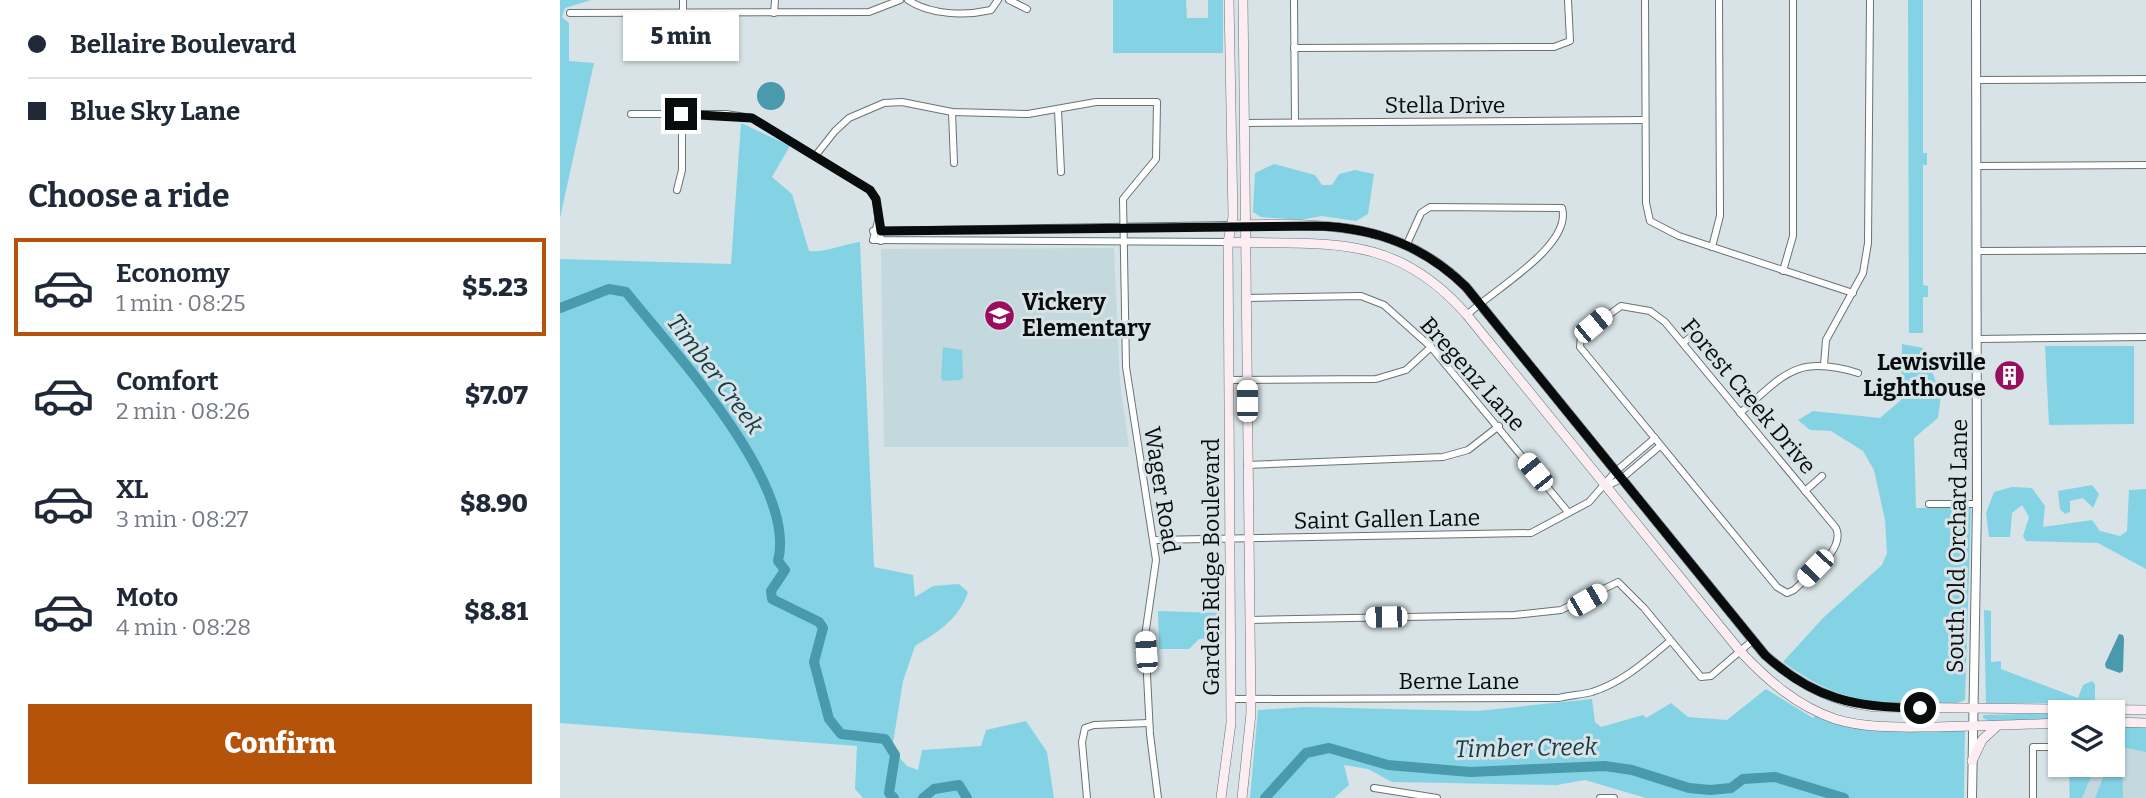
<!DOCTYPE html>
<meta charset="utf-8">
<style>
:root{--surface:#fff;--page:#f6f6f7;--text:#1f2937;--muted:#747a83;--line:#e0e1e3;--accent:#b45309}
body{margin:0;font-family:Bitter,serif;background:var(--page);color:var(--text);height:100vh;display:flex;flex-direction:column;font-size:26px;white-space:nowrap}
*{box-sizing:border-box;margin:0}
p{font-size:23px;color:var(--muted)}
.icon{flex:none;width:38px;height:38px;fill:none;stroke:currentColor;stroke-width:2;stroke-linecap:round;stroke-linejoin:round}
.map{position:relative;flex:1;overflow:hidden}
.sheet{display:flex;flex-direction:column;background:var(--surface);width:560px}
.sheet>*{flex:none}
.hud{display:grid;align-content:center;height:154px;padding:0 28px;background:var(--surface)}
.fabs{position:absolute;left:1488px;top:700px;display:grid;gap:14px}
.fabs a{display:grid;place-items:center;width:77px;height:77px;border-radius:0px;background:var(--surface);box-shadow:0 2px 5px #0004;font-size:35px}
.end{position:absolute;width:32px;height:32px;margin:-16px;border:9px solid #090c0d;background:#fff;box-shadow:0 0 0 4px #fff}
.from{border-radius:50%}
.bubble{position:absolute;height:49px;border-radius:0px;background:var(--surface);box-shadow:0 2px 5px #0004;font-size:23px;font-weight:800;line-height:49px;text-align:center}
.car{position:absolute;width:21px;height:42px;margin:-21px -10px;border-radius:9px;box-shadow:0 0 5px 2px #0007;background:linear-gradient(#fff 24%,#345 0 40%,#fff 0 76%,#345 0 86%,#fff 0)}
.hud b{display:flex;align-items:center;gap:24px;height:66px;font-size:26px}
.hud b+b{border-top:2px solid var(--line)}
.hud i{width:18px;height:18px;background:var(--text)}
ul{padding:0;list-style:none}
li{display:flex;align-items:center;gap:21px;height:98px;margin:0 14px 10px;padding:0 14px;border:4px solid transparent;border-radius:0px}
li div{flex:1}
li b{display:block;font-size:26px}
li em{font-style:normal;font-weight:800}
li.current{border-color:var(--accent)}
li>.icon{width:63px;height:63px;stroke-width:1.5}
h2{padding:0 28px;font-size:32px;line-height:84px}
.cta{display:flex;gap:14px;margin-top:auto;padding:14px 28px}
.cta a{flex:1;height:80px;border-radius:0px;background:var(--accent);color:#fff;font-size:28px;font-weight:800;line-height:80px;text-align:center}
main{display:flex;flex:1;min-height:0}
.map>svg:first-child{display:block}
</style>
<main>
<section class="sheet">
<div class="hud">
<b><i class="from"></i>Bellaire Boulevard</b>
<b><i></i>Blue Sky Lane</b>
</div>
<h2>Choose a ride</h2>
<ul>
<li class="current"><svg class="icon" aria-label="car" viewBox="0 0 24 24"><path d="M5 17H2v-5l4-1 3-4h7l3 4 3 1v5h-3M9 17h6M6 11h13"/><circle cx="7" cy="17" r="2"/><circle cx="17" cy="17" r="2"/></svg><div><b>Economy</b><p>1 min · 08:25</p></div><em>$5.23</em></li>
<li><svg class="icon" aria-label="car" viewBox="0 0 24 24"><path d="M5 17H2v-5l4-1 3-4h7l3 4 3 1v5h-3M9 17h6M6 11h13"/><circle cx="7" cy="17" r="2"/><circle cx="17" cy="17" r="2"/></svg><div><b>Comfort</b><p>2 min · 08:26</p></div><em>$7.07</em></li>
<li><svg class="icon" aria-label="car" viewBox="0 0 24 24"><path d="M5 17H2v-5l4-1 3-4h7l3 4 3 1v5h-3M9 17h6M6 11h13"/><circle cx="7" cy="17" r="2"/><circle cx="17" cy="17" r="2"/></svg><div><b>XL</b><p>3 min · 08:27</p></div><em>$8.90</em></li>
<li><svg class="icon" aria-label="car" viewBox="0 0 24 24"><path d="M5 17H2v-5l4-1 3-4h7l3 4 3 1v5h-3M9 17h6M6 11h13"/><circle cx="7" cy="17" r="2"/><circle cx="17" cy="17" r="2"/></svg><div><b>Moto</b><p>4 min · 08:28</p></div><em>$8.81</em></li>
</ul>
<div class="cta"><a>Confirm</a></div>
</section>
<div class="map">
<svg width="1586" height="798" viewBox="0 0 1586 798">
<rect width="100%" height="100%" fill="#d7e3e6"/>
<g fill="#c4d9de">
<polygon points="554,248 560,382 569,447 324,447 321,249"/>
<polygon points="1552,731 1586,731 1586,798 1509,798 1509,765 1552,765"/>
</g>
<g fill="#84d3e5">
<polygon points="0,0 31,0 5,8 2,17 9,23 9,61 34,63 0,218"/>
<polygon points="553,0 626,0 627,18 648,18 648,0 663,0 663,53 553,53"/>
<polygon points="1348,0 1363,0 1363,153 1367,153 1367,165 1363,165 1363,285 1368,286 1368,297 1363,297 1363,333 1349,333"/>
<path d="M 181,123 L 230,146 L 212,177 L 232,194 L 249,251 C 266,253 283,244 300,242 L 314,567 L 353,575 L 355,597 L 373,586 L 399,584 L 408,592 C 399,619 378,632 355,646 L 343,681 L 332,749 L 347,766 L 358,770 L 362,750 L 421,746 L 426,730 L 466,721 L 487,752 L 494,798 L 303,798 L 295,789 L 297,746 L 0,723 L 0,259 L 171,264 Z"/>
<polygon points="714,164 755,175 762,185 772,185 779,174 795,170 814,174 808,214 796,221 762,216 740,220 701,217 693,212 695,173"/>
<path d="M 1342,344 L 1363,348 L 1381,395 L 1378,418 L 1354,438 L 1356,508 L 1411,508 L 1405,700 L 1395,704 C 1319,703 1288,709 1223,662 L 1263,618 L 1322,565 L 1327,553 L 1325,520 L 1314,470 L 1303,451 L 1271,431 L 1250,430 L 1238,420 L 1253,411 L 1320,418 L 1341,400 Z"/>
<polygon points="1485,346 1574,346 1574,424 1489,425"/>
<polygon points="383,347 402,350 403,378 400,380 383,381 381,378"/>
<polygon points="1532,485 1539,494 1533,508 1523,498 1510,501 1510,512 1505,514 1500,509 1498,491"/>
<polygon points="1452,487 1472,488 1485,506 1483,527 1532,520 1540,531 1560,536 1567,531 1569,490 1586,489 1586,569 1538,543 1466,541 1463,536 1469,517 1462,505 1452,513 1450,537 1429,537 1426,513 1434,492"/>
<polygon points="1424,610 1431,611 1431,662 1441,661 1441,669 1518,698 1523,685 1532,681 1535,684 1535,703 1426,703"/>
<polygon points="598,611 661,613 662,637 639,639 629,649 599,649"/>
<polygon points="1206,689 1253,718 1256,714 1269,720 1405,730 1404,798 1086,798 1025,780 997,785 832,782 808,769 784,765 789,785 774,798 690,798 698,710 745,707 917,711 1032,699 1035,722 1041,727 1083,715 1086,718 1111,703 1128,717 1167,720"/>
<path d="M 1500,713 L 1500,716 C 1484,720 1436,727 1423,718 L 1423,715 Z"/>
<polygon points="1562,725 1586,728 1586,752 1552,745 1552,726"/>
<polygon points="1562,756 1563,798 1535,798 1548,765 1552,765 1552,757"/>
<polygon points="1509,765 1536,765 1522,798 1510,798"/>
</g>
<g fill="#489aac">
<circle cx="211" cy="96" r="14"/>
<polygon points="1559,634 1563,635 1564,639 1563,671 1560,673 1546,668 1545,664"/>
</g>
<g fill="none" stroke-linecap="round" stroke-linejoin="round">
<g stroke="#489aac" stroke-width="10">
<path d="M 0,308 L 49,289 L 66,292 C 112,350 238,484 218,561 L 225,570 L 211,591 L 212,599 L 259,622 L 263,628 L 254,662 L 269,719 L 281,734 L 325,739 L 335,755 L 329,793 L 334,798"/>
<polyline points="363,798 374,789 399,785 407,798"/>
<polyline points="705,798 746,753 769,748 828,765 910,772 1045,766 1072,770 1129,788 1150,790 1171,788 1183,779 1215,777 1284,798"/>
</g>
<defs>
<g id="minor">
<polyline points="123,0 123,12"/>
<path d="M 348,0 C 370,15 405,16 431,10 L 438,0"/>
<polyline points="449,0 467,9"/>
<polyline points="734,0 735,122"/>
<polyline points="1085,0 1086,203 1090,221 1119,236 1293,293"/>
<polyline points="10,13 309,12 340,0"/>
<polyline points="214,13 215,0"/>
<polyline points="734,48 994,47 1010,41 1008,0"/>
<polyline points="1417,80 1586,79"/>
<polyline points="498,110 501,172"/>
<polyline points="392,112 394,163"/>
<polyline points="71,114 166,114 192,118 310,190 316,199 321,241"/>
<polyline points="684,123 1085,120"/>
<polyline points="256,155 275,131 289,118 324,103 342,102 392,112 468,114 536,102 597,102 596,159 563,199 566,367 596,560 585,636 590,734 598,798"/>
<polyline points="1417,166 1586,165"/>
<polyline points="117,190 122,170 122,114"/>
<polyline points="318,221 313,240 668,242"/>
<polyline points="313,231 672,225"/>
<path d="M 847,244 L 861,213 L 870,207 L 1002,208 C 1013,246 931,291 907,315"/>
<polyline points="1152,247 1160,216 1159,0"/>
<polyline points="1418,251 1586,250"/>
<polyline points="1223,271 1233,236 1233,0"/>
<polyline points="686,298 801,296 824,305 871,347 1008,512"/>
<path d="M 1061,306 L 1090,311 L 1105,322 L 1276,528 C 1286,550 1248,576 1234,590 L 1227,593 L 1217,587 L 1020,347 L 1021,335 Z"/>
<polyline points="1418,339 1586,337"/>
<polyline points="1123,343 1133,335"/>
<polyline points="1264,365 1266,340 1303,273 1308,243 1310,0"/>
<polyline points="670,380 816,379 846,370 871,347"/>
<path d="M 1180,413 C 1224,375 1236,354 1298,373"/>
<polyline points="687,465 883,457 908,450 939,426"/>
<polyline points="1047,486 1061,479 1100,446"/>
<polyline points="1245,491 1262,476"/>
<polyline points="1369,504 1417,504"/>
<polyline points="594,540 971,533 1029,502 1055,472 1095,438"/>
<polyline points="689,620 954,615 1001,610 1058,582 1084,608 1141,677 1151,676 1193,640"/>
<path d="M 671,699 L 999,698 C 1010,695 1021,695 1032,692 C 1062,683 1086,661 1110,641"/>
<polyline points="814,788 877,798"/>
<polyline points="527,798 522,742 525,728 534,725 589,723"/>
<polyline points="1040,798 1054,798"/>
<polyline points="1473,798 1473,747 1491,747"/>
</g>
<polyline id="tertiary" points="1412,798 1417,504 1416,0"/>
<g id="secondary">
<path d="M 672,225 C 761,224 838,219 906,287 L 1205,655 C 1238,684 1272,702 1315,707 L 1586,710"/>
<path d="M 668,242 C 768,245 835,232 907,315 L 1180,651 C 1207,680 1237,706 1275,719 C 1308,729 1342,727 1376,727 C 1418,726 1459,725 1500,723"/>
<polyline points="1552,722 1586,723"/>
<polyline points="1412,761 1422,740 1437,726"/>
<polyline points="661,798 671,723 668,242 673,217 669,0"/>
<polyline points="682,798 691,713 683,0"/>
</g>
</defs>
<use href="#minor" stroke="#687376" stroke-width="8"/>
<use href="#tertiary" stroke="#687376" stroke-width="10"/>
<use href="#secondary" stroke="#687376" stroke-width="10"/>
<use href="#minor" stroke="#fff" stroke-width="6"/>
<use href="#tertiary" stroke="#fff" stroke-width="8"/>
<use href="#secondary" stroke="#fcedf3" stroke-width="9"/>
</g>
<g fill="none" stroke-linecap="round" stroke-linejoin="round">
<path stroke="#090c0d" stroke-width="9" d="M 121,114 L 192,118 L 310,190 L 316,199 L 321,231 L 758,226 C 816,228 864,246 906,287 L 1205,655 C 1254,699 1295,708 1360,708"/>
</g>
<defs>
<symbol id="school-disc" viewBox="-11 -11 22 22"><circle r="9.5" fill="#9a0e60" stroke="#d7e3e6"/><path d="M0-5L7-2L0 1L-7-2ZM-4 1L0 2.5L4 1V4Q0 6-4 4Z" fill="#fff"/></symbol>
<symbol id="building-disc" viewBox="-11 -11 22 22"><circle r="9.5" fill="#9a0e60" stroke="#d7e3e6"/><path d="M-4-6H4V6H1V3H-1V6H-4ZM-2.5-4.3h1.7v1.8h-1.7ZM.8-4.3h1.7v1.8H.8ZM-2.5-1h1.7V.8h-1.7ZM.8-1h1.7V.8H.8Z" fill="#fff"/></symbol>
</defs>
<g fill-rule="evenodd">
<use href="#school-disc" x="422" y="298" width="35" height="35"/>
<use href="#building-disc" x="1432" y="358" width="35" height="35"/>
</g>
<g text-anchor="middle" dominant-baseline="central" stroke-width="6" stroke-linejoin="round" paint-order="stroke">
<g font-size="23" fill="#090c0d" stroke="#d7e3e6">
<text x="885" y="105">Stella Drive</text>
<text transform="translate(913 374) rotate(48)">Bregenz Lane</text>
<text transform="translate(1189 396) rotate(50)">Forest Creek Drive</text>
<text transform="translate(602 490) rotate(81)">Wager Road</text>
<text transform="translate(827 519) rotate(-1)">Saint Gallen Lane</text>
<text transform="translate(1397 546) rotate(-89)">South Old Orchard Lane</text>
<text transform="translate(651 567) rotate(-90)">Garden Ridge Boulevard</text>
<text x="899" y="681">Berne Lane</text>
</g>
<g font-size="23" font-weight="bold" fill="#090c0d" stroke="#d7e3e6" text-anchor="start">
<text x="462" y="302">Vickery<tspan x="462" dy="26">Elementary</tspan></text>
<text x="1426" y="362" text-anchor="end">Lewisville<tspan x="1426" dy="26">Lighthouse</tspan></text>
</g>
<g font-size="24" font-style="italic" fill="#143b43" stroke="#d7e3e6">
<text transform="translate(155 374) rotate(53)">Timber Creek</text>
<text transform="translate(966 748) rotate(-1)">Timber Creek</text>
</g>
</g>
</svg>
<div class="fabs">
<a><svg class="icon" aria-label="layers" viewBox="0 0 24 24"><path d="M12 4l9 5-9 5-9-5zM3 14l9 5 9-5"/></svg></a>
</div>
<i class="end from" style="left:1360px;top:708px"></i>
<i class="end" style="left:121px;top:114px"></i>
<div class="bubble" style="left:63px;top:12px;width:116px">5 min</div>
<i class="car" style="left:1033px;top:325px;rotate:50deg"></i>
<i class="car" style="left:687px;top:401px;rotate:0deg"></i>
<i class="car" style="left:975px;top:472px;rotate:321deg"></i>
<i class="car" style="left:1255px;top:568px;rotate:224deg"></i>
<i class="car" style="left:1027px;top:600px;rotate:60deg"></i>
<i class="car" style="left:826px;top:617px;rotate:269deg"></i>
<i class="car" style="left:586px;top:652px;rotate:356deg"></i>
</div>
</main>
